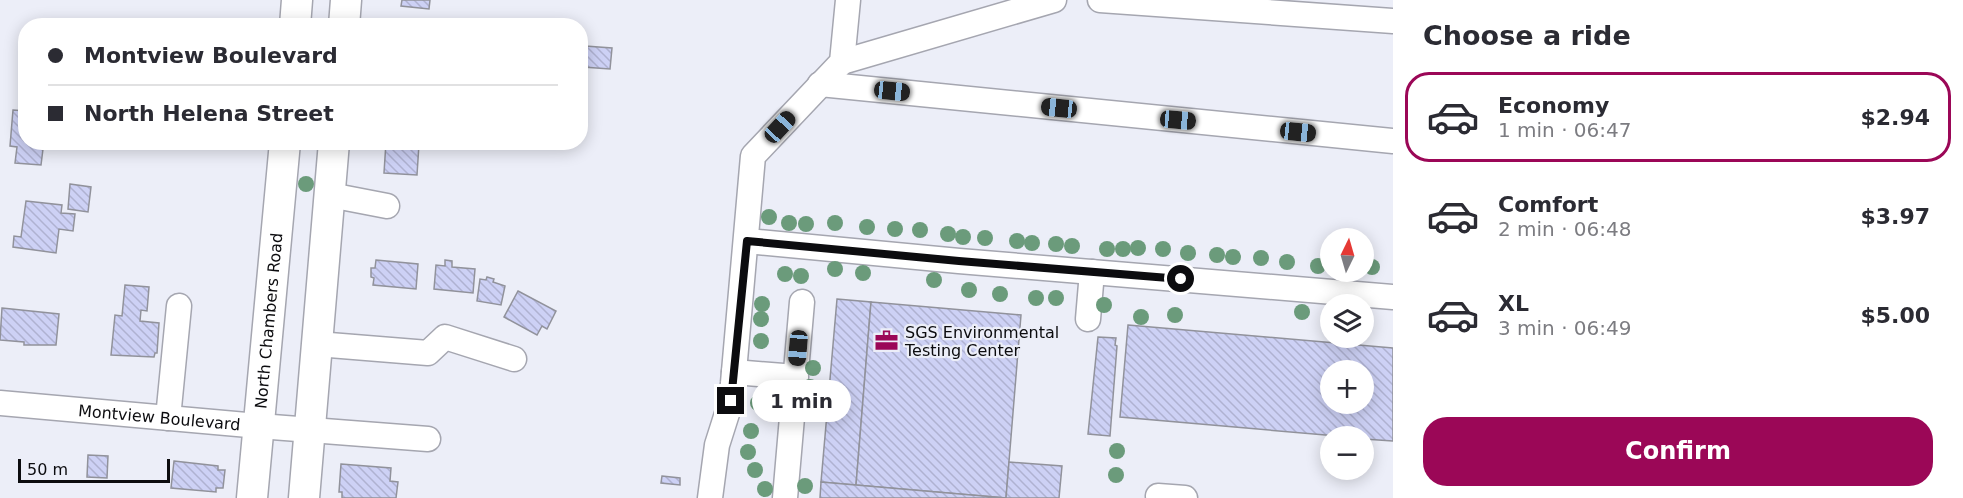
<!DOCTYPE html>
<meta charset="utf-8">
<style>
:root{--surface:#fff;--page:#f2f2f3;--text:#2b2b33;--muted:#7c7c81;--line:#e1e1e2;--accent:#9b0757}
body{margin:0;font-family:"DejaVu Sans",sans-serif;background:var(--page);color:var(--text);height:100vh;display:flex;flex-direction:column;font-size:22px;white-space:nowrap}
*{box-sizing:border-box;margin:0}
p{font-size:20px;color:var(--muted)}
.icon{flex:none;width:33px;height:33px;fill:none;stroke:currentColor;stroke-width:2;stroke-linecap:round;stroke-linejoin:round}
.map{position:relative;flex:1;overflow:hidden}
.details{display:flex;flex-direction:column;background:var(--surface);width:570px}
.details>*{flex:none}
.banner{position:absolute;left:18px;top:18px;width:570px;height:132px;border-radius:24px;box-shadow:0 3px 15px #0003;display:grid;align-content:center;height:132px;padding:0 30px;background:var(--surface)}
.needle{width:39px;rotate:5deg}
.tools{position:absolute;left:1320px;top:228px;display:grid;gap:12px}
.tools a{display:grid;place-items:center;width:54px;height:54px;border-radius:50%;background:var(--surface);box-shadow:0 3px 15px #0003;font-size:30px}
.scale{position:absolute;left:18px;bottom:15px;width:152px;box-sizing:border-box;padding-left:6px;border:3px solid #0c0c0f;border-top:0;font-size:16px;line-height:21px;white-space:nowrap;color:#0c0c0f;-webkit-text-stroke:4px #eceef8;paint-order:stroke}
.end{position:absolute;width:27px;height:27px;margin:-14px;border:8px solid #0c0c0f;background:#fff;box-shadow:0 0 0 3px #fff}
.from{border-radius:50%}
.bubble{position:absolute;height:42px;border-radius:21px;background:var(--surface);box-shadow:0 3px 15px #0003;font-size:20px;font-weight:700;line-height:42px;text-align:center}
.car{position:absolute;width:18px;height:36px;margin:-18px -9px;border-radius:8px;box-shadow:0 0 4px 2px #0007;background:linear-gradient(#222 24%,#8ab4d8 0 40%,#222 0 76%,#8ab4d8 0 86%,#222 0)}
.banner b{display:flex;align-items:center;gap:21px;height:57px;font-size:22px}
.banner b+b{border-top:2px solid var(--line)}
.banner i{width:15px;height:15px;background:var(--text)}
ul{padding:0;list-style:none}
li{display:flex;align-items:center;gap:18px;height:90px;margin:0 12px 9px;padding:0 18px;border:3px solid transparent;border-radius:24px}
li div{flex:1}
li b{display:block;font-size:22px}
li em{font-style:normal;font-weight:700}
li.on{border-color:var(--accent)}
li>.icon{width:54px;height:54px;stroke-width:1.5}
h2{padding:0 30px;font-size:27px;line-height:72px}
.cta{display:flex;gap:12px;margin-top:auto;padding:12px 30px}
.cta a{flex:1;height:69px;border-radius:24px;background:var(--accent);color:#fff;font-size:24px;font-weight:700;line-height:69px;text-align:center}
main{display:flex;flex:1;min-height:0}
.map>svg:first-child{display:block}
</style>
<main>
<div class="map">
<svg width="1393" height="498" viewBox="0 0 1393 498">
<defs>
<pattern id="building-back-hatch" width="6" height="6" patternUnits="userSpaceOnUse" patternTransform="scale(1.5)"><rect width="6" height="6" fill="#cdd1f5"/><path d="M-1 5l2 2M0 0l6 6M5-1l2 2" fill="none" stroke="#afb2d1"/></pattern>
</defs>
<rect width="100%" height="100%" fill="#eceef8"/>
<g fill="url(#building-back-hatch)" stroke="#91929b" stroke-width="1.5" fill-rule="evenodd">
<polygon points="402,0 430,0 429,9 401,6"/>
<polygon points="585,46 612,48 610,69 583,67"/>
<polygon points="13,110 26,111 26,142 48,142 48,149 43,149 41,165 15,163 17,147 10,146"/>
<polygon points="386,142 419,144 417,175 384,173"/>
<polygon points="70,184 91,187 88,212 68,209"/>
<polygon points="26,201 62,205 61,213 75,214 73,231 59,229 56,253 13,247 14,236 21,237"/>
<polygon points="376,260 418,264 416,289 373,285 374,278 371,277 371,268 375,268"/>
<polygon points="445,260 452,261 452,267 475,269 473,293 434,289 436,265 445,266"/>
<polygon points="487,277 494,279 493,282 505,286 501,305 477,301 480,279 486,280"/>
<polygon points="125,285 149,287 147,311 141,310 140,321 159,323 157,353 155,353 154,357 111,355 115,315 122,316"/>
<polygon points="518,291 556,311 547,329 542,326 537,335 504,317"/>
<polygon points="837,299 871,302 856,485 821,482"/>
<polygon points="871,302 1021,315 1006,498 856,485"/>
<polygon points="2,308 59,314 56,345 24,345 24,342 0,340"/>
<path d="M 1128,325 L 1393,348 L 1393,441 L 1364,439 L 1364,436 L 1337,436 L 1120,417 ZM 1330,370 L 1364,370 L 1364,404 L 1330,404 Z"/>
<polygon points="1098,337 1116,338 1115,345 1117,346 1110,436 1088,434"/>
<polygon points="88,455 108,456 107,478 87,477"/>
<polygon points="174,461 218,466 218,470 225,470 223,488 216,488 216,492 171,488"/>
<polygon points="1009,462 1062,466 1059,498 820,498 821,482 1006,498"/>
<polygon points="341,464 391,468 390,481 398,482 396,498 342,498 342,492 339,492"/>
<polygon points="662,476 680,478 680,485 661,483"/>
</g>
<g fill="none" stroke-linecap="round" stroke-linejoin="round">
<defs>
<g id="minor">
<polyline points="1100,0 1393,21"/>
<polyline points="842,62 1054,0"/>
<polyline points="820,84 1393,141"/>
<polyline points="330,195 387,206"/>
<polyline points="747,241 959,261 1393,297"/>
<polyline points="1088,319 1092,272"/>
<polyline points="317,344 428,353 445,337 514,359"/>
<polyline points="734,372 796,377"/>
<path id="s1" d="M 0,403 L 259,426 L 428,439"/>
<polyline points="168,418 179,306"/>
<polyline points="1158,496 1185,498"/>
<polyline points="710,498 717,445 731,401 733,383 753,156 842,62 848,0"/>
<polyline points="785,498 802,302"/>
</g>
<g id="major">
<polyline points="295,26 297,0"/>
<polyline points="344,26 346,0"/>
<path id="s2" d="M 252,498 L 285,142"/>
<polyline points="304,498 334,142"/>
</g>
</defs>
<use href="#minor" stroke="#a5a6b0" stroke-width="27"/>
<use href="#major" stroke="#a5a6b0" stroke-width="33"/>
<use href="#minor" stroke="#fff" stroke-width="24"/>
<use href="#major" stroke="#fff" stroke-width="30"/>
</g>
<g fill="#6b9b7b">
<circle cx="306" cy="184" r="8"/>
<circle cx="769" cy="217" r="8"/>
<circle cx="789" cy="223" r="8"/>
<circle cx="835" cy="223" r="8"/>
<circle cx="806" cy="224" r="8"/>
<circle cx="867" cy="227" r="8"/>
<circle cx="895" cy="229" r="8"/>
<circle cx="920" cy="230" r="8"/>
<circle cx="948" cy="234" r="8"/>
<circle cx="963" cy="237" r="8"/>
<circle cx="985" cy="238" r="8"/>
<circle cx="1017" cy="241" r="8"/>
<circle cx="1032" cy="243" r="8"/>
<circle cx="1056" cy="244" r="8"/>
<circle cx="1072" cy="246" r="8"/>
<circle cx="1138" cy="248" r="8"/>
<circle cx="1107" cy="249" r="8"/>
<circle cx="1123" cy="249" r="8"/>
<circle cx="1163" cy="249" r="8"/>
<circle cx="1188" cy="253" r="8"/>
<circle cx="1217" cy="255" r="8"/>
<circle cx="1233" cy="257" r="8"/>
<circle cx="1261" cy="258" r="8"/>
<circle cx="1287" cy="262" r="8"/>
<circle cx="1318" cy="266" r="8"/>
<circle cx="1372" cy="267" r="8"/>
<circle cx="835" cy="269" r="8"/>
<circle cx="863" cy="273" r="8"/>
<circle cx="785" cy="274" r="8"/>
<circle cx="801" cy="276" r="8"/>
<circle cx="934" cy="280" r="8"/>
<circle cx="969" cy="290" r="8"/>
<circle cx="1000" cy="294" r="8"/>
<circle cx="1036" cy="298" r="8"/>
<circle cx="1056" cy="298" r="8"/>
<circle cx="762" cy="304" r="8"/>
<circle cx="1104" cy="305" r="8"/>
<circle cx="1302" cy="312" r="8"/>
<circle cx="1175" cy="315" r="8"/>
<circle cx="1141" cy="317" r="8"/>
<circle cx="761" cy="319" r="8"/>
<circle cx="761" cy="341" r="8"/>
<circle cx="813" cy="368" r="8"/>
<circle cx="810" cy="387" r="8"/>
<circle cx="758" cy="403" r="8"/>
<circle cx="751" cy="431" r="8"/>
<circle cx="1117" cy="451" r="8"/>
<circle cx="748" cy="452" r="8"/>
<circle cx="755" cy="470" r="8"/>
<circle cx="1116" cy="475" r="8"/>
<circle cx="805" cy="486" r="8"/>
<circle cx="765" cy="489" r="8"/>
</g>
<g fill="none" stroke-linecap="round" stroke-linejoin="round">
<polyline stroke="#0c0c0f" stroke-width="8" points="731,401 747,241 959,261 1181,279"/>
</g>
<defs>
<symbol id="office-bare" viewBox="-9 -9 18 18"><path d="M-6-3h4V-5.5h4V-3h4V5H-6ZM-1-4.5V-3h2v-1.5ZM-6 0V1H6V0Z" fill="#9b0757" stroke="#eceef8" stroke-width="2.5" paint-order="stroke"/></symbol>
</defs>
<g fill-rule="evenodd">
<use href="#office-bare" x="870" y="324" width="33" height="33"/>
</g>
<g text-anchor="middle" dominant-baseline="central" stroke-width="4.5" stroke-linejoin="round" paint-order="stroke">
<g font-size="16" fill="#0c0c0f" stroke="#eceef8">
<text stroke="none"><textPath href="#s2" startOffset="178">North Chambers Road</textPath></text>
<text stroke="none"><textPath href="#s1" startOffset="160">Montview Boulevard</textPath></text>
</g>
<g font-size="16" fill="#0c0c0f" stroke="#eceef8" text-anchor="start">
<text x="905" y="332">SGS Environmental<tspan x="905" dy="18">Testing Center</tspan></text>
</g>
</g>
</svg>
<div class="tools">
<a><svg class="needle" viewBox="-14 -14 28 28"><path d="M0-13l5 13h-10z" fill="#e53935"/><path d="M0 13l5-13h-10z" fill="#7c7c81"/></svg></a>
<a><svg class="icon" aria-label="layers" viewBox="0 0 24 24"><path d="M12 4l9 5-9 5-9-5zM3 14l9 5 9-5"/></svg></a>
<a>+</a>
<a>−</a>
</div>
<div class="scale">50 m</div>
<i class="end from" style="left:1181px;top:279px"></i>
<i class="end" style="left:731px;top:401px"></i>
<div class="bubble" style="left:752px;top:380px;width:99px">1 min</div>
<i class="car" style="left:892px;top:91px;rotate:96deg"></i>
<i class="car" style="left:1059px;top:108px;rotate:276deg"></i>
<i class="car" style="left:1178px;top:120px;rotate:95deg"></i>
<i class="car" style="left:780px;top:127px;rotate:43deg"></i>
<i class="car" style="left:1298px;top:132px;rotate:96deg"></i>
<i class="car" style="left:798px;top:348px;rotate:185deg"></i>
<div class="banner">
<b><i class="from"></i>Montview Boulevard</b>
<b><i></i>North Helena Street</b>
</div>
</div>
<section class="details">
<h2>Choose a ride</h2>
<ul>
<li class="on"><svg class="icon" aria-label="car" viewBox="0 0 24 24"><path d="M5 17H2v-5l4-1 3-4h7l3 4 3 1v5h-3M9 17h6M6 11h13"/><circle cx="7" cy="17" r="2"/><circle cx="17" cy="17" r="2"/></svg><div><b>Economy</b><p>1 min · 06:47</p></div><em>$2.94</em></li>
<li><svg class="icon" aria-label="car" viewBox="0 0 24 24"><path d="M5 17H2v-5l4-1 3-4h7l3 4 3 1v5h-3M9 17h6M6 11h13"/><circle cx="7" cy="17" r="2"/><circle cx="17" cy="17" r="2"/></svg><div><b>Comfort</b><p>2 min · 06:48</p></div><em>$3.97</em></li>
<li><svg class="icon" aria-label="car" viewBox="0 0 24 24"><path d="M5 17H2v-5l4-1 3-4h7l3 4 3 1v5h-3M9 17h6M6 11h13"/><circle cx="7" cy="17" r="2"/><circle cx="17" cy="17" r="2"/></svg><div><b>XL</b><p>3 min · 06:49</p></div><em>$5.00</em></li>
</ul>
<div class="cta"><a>Confirm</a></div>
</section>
</main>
